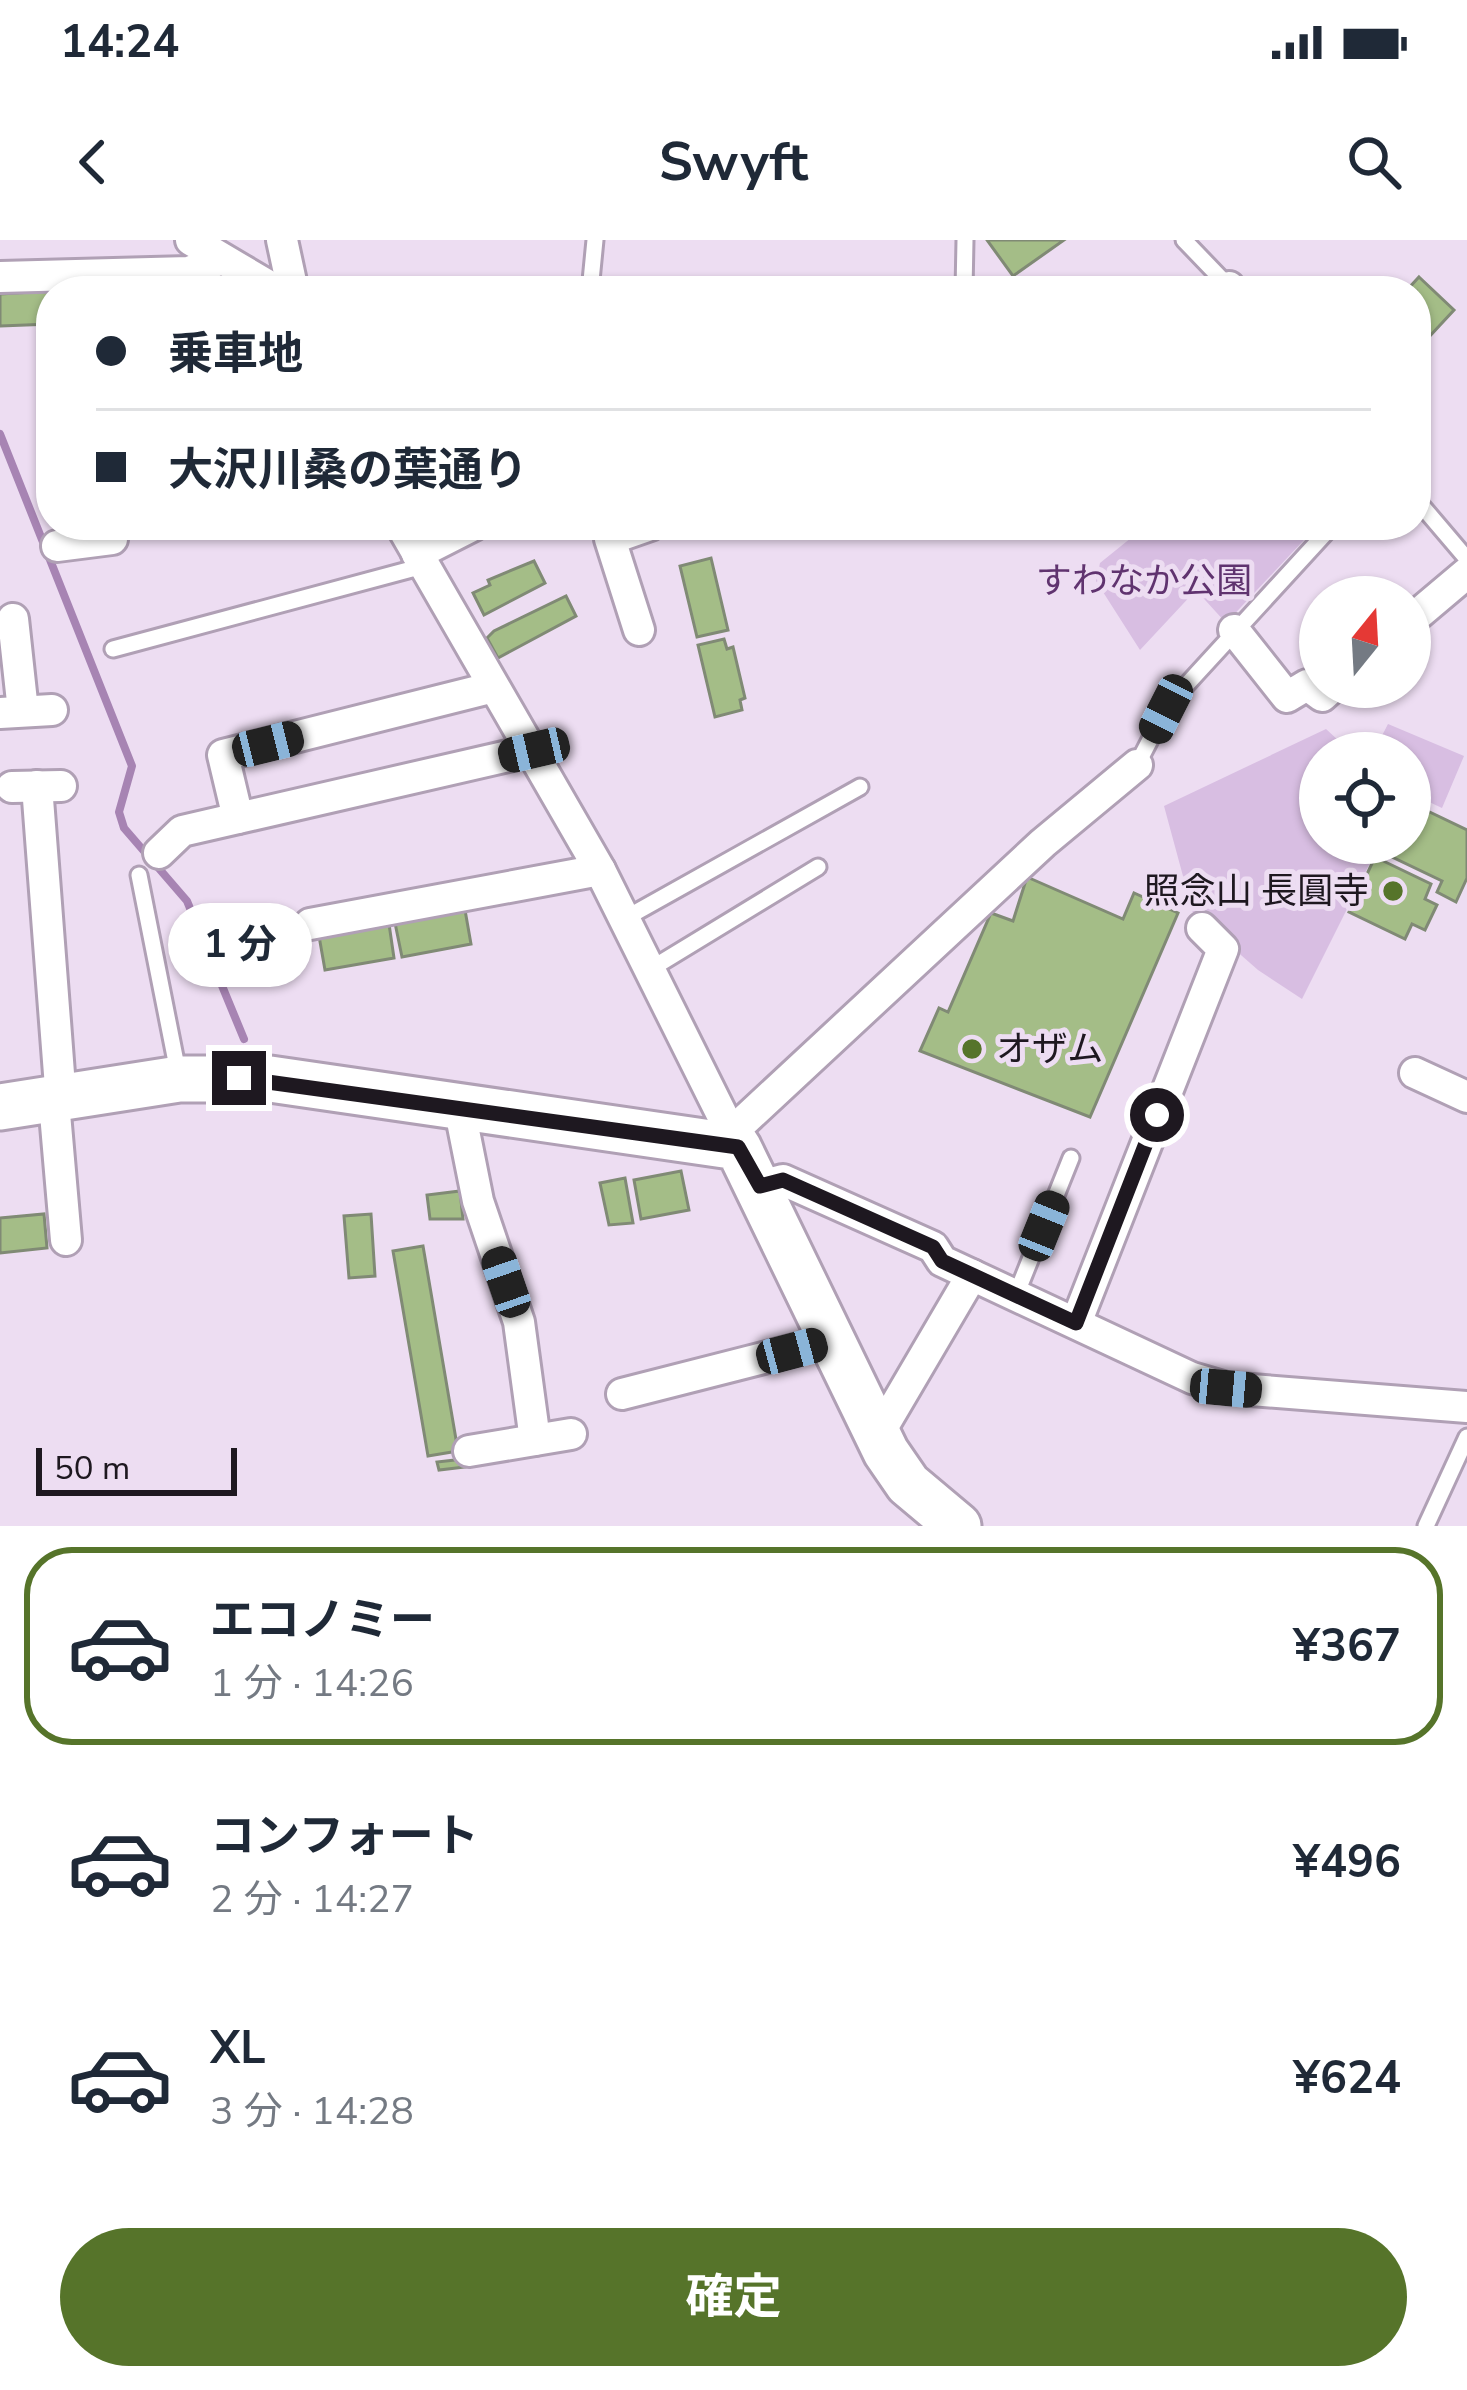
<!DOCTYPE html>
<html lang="ja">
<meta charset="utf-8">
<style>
:root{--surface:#fff;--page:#f2f2f3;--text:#1f2937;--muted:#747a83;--line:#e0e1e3;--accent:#56742a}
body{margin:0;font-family:"Nunito Sans","Noto Sans JP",sans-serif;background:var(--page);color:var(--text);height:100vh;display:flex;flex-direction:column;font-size:45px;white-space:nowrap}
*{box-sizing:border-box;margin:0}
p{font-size:39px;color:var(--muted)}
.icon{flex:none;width:66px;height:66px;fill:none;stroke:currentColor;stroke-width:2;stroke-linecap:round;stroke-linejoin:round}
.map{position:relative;height:1286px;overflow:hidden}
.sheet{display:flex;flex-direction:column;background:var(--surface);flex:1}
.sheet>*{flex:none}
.top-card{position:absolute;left:36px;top:36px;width:1395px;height:264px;border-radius:48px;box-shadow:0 3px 9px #0004;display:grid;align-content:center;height:264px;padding:0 60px;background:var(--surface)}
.needle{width:78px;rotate:18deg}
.buttons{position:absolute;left:1299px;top:336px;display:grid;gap:24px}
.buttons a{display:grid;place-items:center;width:132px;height:132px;border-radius:50%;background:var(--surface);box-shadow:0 3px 9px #0004;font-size:60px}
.scale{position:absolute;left:36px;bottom:30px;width:201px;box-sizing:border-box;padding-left:12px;border:6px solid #1e1820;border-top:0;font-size:33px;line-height:42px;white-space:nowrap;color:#1e1820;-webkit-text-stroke:9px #edddf2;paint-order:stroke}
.end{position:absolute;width:54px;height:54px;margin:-27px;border:15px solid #1e1820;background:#fff;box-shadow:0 0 0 6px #fff}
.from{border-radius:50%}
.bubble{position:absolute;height:84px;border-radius:42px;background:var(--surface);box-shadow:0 3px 9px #0004;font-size:39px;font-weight:700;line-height:84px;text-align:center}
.car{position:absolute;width:36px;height:72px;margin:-36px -18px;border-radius:15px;box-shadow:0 0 9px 3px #0007;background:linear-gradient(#222 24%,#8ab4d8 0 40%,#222 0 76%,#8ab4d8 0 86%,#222 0)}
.top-card b{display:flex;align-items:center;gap:42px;height:114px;font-size:45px}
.top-card b+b{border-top:3px solid var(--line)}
.top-card i{width:30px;height:30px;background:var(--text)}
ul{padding:21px 0 0;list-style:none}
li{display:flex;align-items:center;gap:36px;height:198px;margin:0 24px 18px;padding:0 36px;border:6px solid transparent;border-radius:48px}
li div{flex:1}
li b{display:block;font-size:45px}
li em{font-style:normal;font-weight:700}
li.on{border-color:var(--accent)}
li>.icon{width:108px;height:108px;stroke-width:1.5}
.action{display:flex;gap:24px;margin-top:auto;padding:24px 60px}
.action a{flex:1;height:138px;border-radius:72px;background:var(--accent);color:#fff;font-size:48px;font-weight:700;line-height:138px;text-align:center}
.status{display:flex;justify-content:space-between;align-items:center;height:84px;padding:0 60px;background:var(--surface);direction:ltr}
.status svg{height:33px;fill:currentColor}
header{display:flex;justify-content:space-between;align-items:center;height:156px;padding:0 60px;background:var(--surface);font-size:54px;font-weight:700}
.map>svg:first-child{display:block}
</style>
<div class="status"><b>14:24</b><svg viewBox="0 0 49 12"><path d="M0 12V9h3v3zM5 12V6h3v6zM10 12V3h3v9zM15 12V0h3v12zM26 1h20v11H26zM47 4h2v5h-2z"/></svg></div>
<header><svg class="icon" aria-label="back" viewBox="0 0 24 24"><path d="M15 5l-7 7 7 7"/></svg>Swyft<svg class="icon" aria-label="search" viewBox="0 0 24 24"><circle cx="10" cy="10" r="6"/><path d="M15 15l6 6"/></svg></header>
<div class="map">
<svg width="1467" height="1286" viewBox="0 0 1467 1286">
<rect width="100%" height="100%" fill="#edddf2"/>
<g fill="#d8bee2">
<polygon points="1147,285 1318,285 1226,383 1196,350 1140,410 1096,341 1100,323"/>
<polygon points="1388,484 1464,516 1442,568 1410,553 1410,513 1373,513"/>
<polygon points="1326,489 1352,513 1320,513 1320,603 1388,603 1383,615 1374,615 1302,759 1258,730 1193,673 1164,566"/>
</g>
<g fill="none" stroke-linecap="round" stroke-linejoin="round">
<polyline stroke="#a784b3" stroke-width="8" points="0,194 132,526 119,572 124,588 187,661 244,799"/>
</g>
<g fill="#a4bd87" stroke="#808a75" stroke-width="3">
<polygon points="987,0 1064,0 1013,36"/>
<polygon points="1419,37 1454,70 1429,97 1416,86 1416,51 1406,51"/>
<polygon points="49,51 51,84 0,86 0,54"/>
<polygon points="711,318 728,390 697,397 680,326"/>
<polygon points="534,321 545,343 484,375 473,353 490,345 488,340"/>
<polygon points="566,356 576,376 498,418 487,398 494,391"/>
<polygon points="724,399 727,409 733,407 745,458 740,460 742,470 715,477 698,405"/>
<polygon points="1413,564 1467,590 1467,638 1456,662 1437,652 1442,641 1388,615 1394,603 1410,603"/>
<polygon points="1375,617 1431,644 1425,659 1437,665 1425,690 1412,684 1405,699 1349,672"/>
<polygon points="1027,637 1123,679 1134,653 1178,673 1090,877 920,811 939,768 948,772 991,673 1013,681"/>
<polygon points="465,670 471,704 402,717 395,683"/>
<polygon points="389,684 394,718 325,730 319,696"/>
<polygon points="681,931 689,970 641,979 634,940"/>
<polygon points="625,938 633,983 609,985 600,943"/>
<polygon points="460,951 463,979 430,979 427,955"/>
<polygon points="44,974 47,1008 0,1013 0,978"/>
<polygon points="371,974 375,1036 349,1038 344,976"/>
<polygon points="423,1006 458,1211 428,1216 393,1011"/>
<polygon points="464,1219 465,1227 439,1230 437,1222"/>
</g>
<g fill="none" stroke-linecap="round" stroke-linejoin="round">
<defs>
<g id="lane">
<polyline points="1184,0 1232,50"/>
<polyline points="590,51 595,0"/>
<polyline points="964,51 965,0"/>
<polyline points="1416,259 1467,319"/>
<polyline points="113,409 423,326"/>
<polyline points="1137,525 1168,465 1333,285"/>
<polyline points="139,635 178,832"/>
<polyline points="624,679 860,547"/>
<polyline points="649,730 818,627"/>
<polyline points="1016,1055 1071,918"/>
<polyline points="1426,1286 1467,1197"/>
</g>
<g id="street">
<polyline points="191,0 277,51"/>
<polyline points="282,0 293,51"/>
<polyline points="0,37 189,32 219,20"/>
<polyline points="1223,51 1229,47"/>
<polyline points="401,285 600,630 738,907"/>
<polyline points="57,306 112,299 111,285"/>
<polyline points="417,314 474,285"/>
<polyline points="13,379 23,471"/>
<polyline points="1410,381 1467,333"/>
<polyline points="639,390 610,299 650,285"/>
<polyline points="1234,390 1287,457 1307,445 1322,456 1332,447"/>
<polyline points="0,473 52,470"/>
<polyline points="37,546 61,860"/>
<polyline points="12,547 61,546"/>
<polyline points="238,578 223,515 490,448"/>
<polyline points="159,613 182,591 534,510"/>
<polyline points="310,684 600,630"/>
<polyline points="1415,833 1467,857"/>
<polyline points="54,862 66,1000"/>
<polyline points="459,866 478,961 519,1082 535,1200"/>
<polyline points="731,893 1043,603 1137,525"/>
<polyline points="760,946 783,940 933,1007 942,1021 1192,1138 1226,1148 1467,1167"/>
<polyline points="1076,1083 1223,709 1202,688"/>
<polyline points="622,1154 834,1100"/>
<polyline points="878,1195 972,1035"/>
<polyline points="469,1211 571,1194"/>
</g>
<polyline id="secondary" points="0,867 179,839 270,839 738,907 886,1212 908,1244 958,1286"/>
</defs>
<use href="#lane" stroke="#b0a0b5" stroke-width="21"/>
<use href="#street" stroke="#b0a0b5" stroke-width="36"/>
<use href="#secondary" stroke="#b0a0b5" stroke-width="51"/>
<use href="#lane" stroke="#fff" stroke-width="15"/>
<use href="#street" stroke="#fff" stroke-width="30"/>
<use href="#secondary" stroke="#fff" stroke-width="45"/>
</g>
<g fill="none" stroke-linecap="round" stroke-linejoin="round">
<polyline stroke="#1e1820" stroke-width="15" points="239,838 738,907 760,946 783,940 933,1007 942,1021 1076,1083 1157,875"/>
</g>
<g fill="#56742a" stroke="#edddf2" stroke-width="4.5">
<circle cx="1393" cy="651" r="12"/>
<circle cx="972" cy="809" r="12"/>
</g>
<g text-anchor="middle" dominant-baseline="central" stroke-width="10" stroke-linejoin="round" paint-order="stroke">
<g font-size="36" fill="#60336f" stroke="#edddf2">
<text x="1144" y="341">すわなか公園</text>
</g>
<g font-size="36" fill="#1e1820" stroke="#edddf2" text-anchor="end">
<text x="1369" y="651">照念山 長圓寺</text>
<text x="996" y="809" text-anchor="start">オザム</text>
</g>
</g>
</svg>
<div class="buttons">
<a><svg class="needle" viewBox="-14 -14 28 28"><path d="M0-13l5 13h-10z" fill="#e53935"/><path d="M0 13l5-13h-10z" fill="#747a83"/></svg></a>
<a><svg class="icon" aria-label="locate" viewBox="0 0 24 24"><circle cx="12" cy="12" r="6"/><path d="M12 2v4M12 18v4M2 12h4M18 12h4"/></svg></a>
</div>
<div class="scale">50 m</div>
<i class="end from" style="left:1157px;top:875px"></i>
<i class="end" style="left:239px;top:838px"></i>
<div class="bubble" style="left:168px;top:663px;width:144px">1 分</div>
<i class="car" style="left:1166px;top:469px;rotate:207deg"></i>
<i class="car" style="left:268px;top:504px;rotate:76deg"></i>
<i class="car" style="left:534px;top:510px;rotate:257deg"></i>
<i class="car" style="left:1044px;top:986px;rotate:22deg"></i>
<i class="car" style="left:506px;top:1042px;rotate:341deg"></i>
<i class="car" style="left:792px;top:1111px;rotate:75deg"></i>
<i class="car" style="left:1226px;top:1148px;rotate:95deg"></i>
<div class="top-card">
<b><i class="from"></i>乗車地</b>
<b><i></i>大沢川桑の葉通り</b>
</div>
</div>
<section class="sheet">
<ul>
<li class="on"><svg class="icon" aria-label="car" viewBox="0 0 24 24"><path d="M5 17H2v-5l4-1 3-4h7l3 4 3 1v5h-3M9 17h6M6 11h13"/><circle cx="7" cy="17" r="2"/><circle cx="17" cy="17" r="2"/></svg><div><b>エコノミー</b><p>1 分 · 14:26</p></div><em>¥367</em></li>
<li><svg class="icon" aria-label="car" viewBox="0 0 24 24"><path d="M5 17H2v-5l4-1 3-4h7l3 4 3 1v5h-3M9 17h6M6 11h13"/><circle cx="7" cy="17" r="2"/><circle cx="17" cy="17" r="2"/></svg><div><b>コンフォート</b><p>2 分 · 14:27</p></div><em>¥496</em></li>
<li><svg class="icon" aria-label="car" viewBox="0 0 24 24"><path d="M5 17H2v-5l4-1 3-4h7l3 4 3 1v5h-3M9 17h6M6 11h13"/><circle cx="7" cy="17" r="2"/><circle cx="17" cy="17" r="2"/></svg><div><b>XL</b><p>3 分 · 14:28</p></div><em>¥624</em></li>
</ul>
<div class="action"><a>確定</a></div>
</section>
